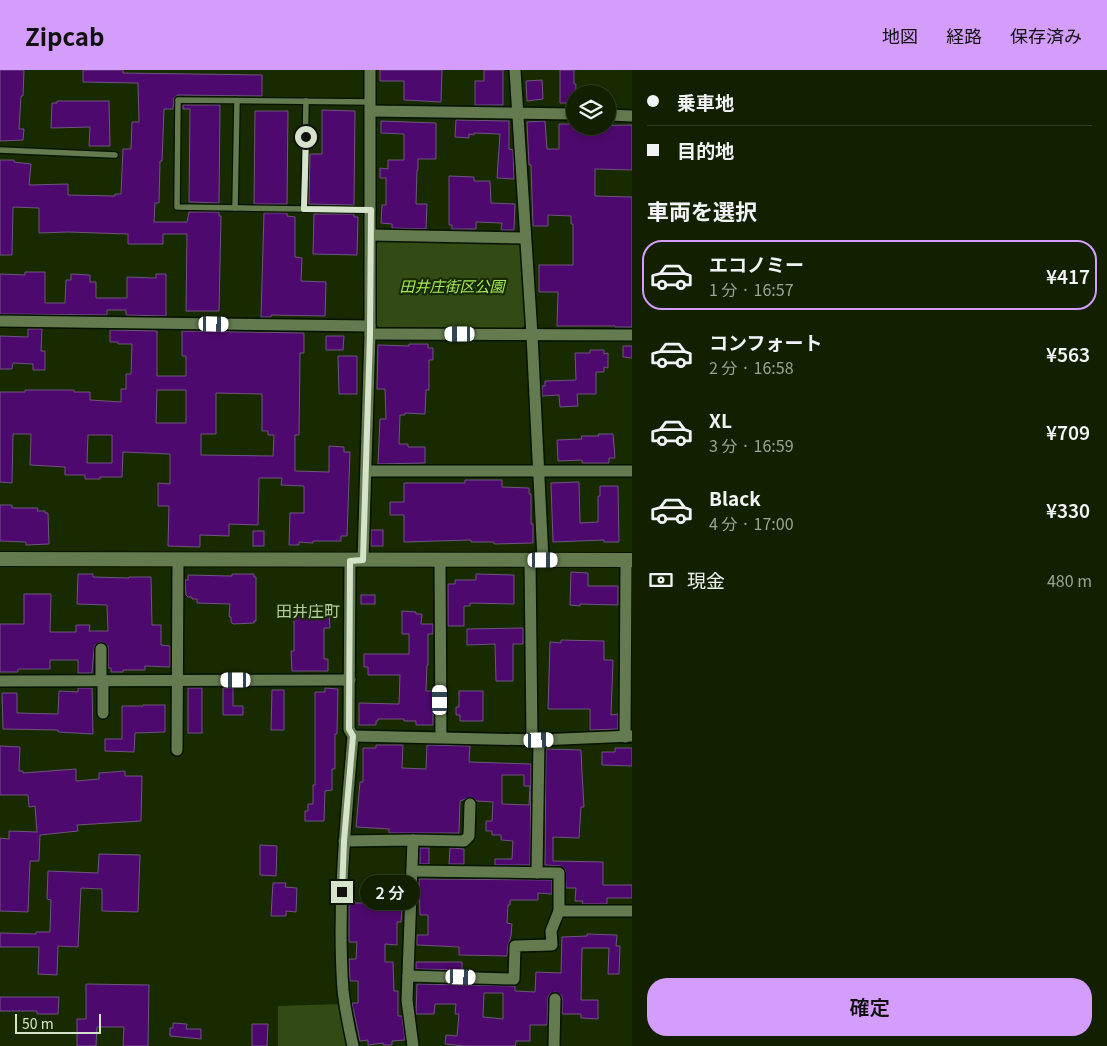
<!DOCTYPE html>
<html lang="ja">
<meta charset="utf-8">
<style>
:root{--surface:#122000;--page:#1b280a;--text:#f1f3f6;--muted:#9ca399;--line:#313e22;--accent:#d49cfb}
body{margin:0;font-family:Georgia,"Noto Sans JP",serif;background:var(--page);color:var(--text);height:100vh;display:flex;flex-direction:column;font-size:19px;white-space:nowrap}
*{box-sizing:border-box;margin:0}
p{font-size:16px;color:var(--muted)}
.icon{flex:none;width:28px;height:28px;fill:none;stroke:currentColor;stroke-width:2;stroke-linecap:round;stroke-linejoin:round}
.map{position:relative;flex:1;overflow:hidden}
.sheet{display:flex;flex-direction:column;background:var(--surface);width:475px}
.sheet>*{flex:none}
.banner{display:grid;align-content:center;height:110px;padding:0 15px;background:var(--surface)}
.fabs{position:absolute;left:566px;top:15px;display:grid;gap:10px}
.fabs a{display:grid;place-items:center;width:50px;height:50px;border-radius:50%;background:var(--surface);box-shadow:0 2px 8px #0003,0 0 0 1px var(--line);font-size:25px}
.scale{position:absolute;left:15px;bottom:12px;width:86px;box-sizing:border-box;padding-left:5px;border:2px solid #d6e3cb;border-top:0;font-size:14px;line-height:18px;white-space:nowrap;color:#d6e3cb;-webkit-text-stroke:4px #182b00;paint-order:stroke}
.end{position:absolute;width:22px;height:22px;margin:-11px;border:6px solid #d6e3cb;background:#111;box-shadow:0 0 0 2px #111}
.from{border-radius:50%}
.bubble{position:absolute;height:35px;border-radius:18px;background:var(--surface);box-shadow:0 2px 8px #0003,0 0 0 1px var(--line);font-size:16px;font-weight:600;line-height:35px;text-align:center}
.car{position:absolute;width:15px;height:30px;margin:-15px -8px;border-radius:6px;box-shadow:0 0 4px 1px #0007;background:linear-gradient(#fff 24%,#345 0 40%,#fff 0 76%,#345 0 86%,#fff 0)}
.banner b{display:flex;align-items:center;gap:18px;height:48px;font-size:19px}
.banner b+b{border-top:1px solid var(--line)}
.banner i{width:12px;height:12px;background:var(--text)}
ul{padding:0;list-style:none}
li{display:flex;align-items:center;gap:15px;height:70px;margin:0 10px 8px;padding:0 5px;border:2px solid transparent;border-radius:20px}
li div{flex:1}
li b{display:block;font-size:19px}
li em{font-style:normal;font-weight:600}
li.current{border-color:var(--accent)}
li>.icon{width:45px;height:45px;stroke-width:1.5}
h2{padding:0 15px;font-size:22px;line-height:60px}
.pay{display:flex;align-items:center;gap:12px;height:55px;padding:0 15px;font-size:19px}
.pay p{margin-inline-start:auto}
.action{display:flex;gap:10px;margin-top:auto;padding:10px 15px}
.action a{flex:1;height:58px;border-radius:20px;background:var(--accent);color:#111;font-size:20px;font-weight:600;line-height:58px;text-align:center}
header{display:flex;align-items:center;gap:30px;box-sizing:border-box;height:70px;padding:0 25px;background:var(--accent);color:#111}
header strong{font-size:24px}
nav{display:flex;gap:28px;margin-inline-start:auto;font-size:18px}
main{display:flex;flex:1;min-height:0}
.map>svg:first-child{display:block}
</style>
<header>
<strong>Zipcab</strong>
<nav><a>地図</a><a>経路</a><a>保存済み</a></nav>
</header>
<main>
<div class="map">
<svg width="632" height="976" viewBox="0 0 632 976">
<rect width="100%" height="100%" fill="#182b00"/>
<g fill="#324a14">
<polygon points="381,171 519,173 522,175 527,253 521,259 379,257 376,254 376,174"/>
<polygon points="342,934 348,976 278,976 278,936"/>
</g>
<g fill="none" stroke-linecap="round" stroke-linejoin="round">
<polyline stroke="#001731" stroke-width="4" points="629,672 632,672"/>
</g>
<g fill="#4e096e" stroke="#6e557f" fill-rule="evenodd">
<polygon points="0,0 24,0 23,26 21,26 19,59 24,59 23,70 0,71"/>
<polygon points="83,0 123,0 123,3 262,5 262,26 178,25 174,28 173,39 164,39 162,91 160,91 159,133 155,133 154,152 187,152 189,142 219,142 219,146 221,146 219,241 186,241 187,164 163,164 163,174 128,174 128,164 68,162 39,163 39,138 13,137 12,185 0,185 0,90 14,90 14,92 31,94 29,115 68,114 68,125 115,126 115,124 121,124 123,79 131,79 132,52 139,52 138,13 83,12"/>
<polygon points="380,0 442,0 441,32 404,30 404,11 380,11"/>
<polygon points="484,0 503,0 503,35 475,35 475,11 484,11"/>
<polygon points="560,0 574,0 574,14 576,14 575,33 560,33"/>
<polygon points="542,10 543,29 527,31 526,11"/>
<polygon points="57,31 109,31 110,76 89,76 90,57 51,58 52,33 57,33"/>
<polygon points="183,35 220,35 219,133 189,132 190,39 183,39"/>
<polygon points="322,40 355,41 354,135 309,134 310,84 322,84"/>
<polygon points="255,41 288,41 287,134 254,134"/>
<polygon points="456,50 509,51 509,79 513,80 514,109 497,108 500,64 474,63 474,65 469,64 469,68 455,67"/>
<polygon points="381,51 436,53 436,89 418,89 418,100 417,100 416,134 427,134 426,159 392,158 392,154 381,153 382,135 386,135 386,108 380,108 380,98 388,99 388,90 404,90 404,64 381,63"/>
<polygon points="545,51 547,79 559,79 559,54 575,54 575,56 632,55 632,100 595,99 595,126 632,127 632,257 615,257 615,256 557,256 558,222 539,222 539,195 573,195 573,154 571,154 571,146 548,145 548,156 533,156 531,95 529,95 527,52"/>
<polygon points="449,106 474,107 474,111 490,111 491,133 515,134 514,160 501,160 502,153 476,152 476,159 452,159 452,155 449,155"/>
<polygon points="264,143 287,143 287,146 295,147 295,187 302,188 301,211 326,212 325,246 271,245 271,247 261,247"/>
<polygon points="314,144 354,144 354,147 358,147 357,185 313,184"/>
<polygon points="25,202 45,202 45,233 65,233 66,210 71,210 71,204 90,205 90,212 96,212 96,228 127,228 127,207 156,208 156,204 166,204 166,246 126,245 126,240 107,240 107,245 0,244 0,204 25,205"/>
<polygon points="28,259 42,259 41,281 45,281 45,300 33,300 33,294 13,293 12,299 0,299 0,266 28,267"/>
<path d="M 110,260 L 157,261 L 157,306 L 186,306 L 186,286 L 182,286 L 182,261 L 304,263 L 304,283 L 300,283 L 299,365 L 295,365 L 295,401 L 329,402 L 329,376 L 344,377 L 344,382 L 350,382 L 347,466 L 341,466 L 341,471 L 313,471 L 313,473 L 299,472 L 299,475 L 289,475 L 290,443 L 304,443 L 304,416 L 281,415 L 282,408 L 259,408 L 258,455 L 229,454 L 229,466 L 200,465 L 200,477 L 168,476 L 169,436 L 158,436 L 158,413 L 170,414 L 170,384 L 123,382 L 122,407 L 100,407 L 100,409 L 85,409 L 85,405 L 65,405 L 65,397 L 30,395 L 31,364 L 13,364 L 12,413 L 0,412 L 0,322 L 25,322 L 25,320 L 74,320 L 74,322 L 90,322 L 90,330 L 121,332 L 121,319 L 126,319 L 126,304 L 131,304 L 132,274 L 118,274 L 118,272 L 110,272 ZM 157,320 L 186,320 L 186,353 L 156,353 ZM 216,323 L 262,324 L 262,361 L 268,361 L 268,365 L 274,365 L 273,386 L 201,385 L 201,364 L 216,364 ZM 88,365 L 112,365 L 112,393 L 87,393 Z"/>
<polygon points="326,266 344,266 343,280 326,280"/>
<polygon points="409,274 428,274 428,278 433,278 433,290 429,290 429,320 426,320 425,344 405,343 405,345 400,345 399,374 408,374 408,377 425,377 425,393 378,394 380,349 386,349 385,319 377,319 378,275 409,276"/>
<polygon points="623,276 632,276 632,288 623,287"/>
<polygon points="590,280 604,280 604,284 608,283 608,298 604,297 604,302 596,302 596,324 577,324 578,336 560,337 559,325 542,326 542,316 545,316 545,311 576,310 575,283 590,283"/>
<polygon points="338,286 357,286 357,324 339,324"/>
<polygon points="598,364 613,364 615,388 609,388 609,393 582,393 582,390 558,391 557,370 582,369 581,366 599,366"/>
<polygon points="465,410 502,410 502,417 529,418 529,424 531,424 531,454 533,454 533,473 494,474 494,472 471,472 471,470 404,472 404,445 390,445 390,432 404,432 404,413 465,413"/>
<polygon points="579,412 580,453 598,452 598,426 600,426 600,416 618,416 619,472 604,472 604,470 553,472 551,413"/>
<polygon points="0,435 12,435 12,438 38,438 37,441 45,441 45,443 48,443 49,474 26,475 26,472 0,471"/>
<rect x="371" y="460" width="12" height="16"/>
<rect x="253" y="461" width="11" height="15"/>
<polygon points="571,502 588,503 588,516 618,516 618,535 580,534 580,536 570,535"/>
<polygon points="78,504 93,504 93,507 129,508 129,507 151,507 152,555 161,555 161,575 170,576 170,597 145,596 145,600 123,600 123,602 111,602 111,598 108,598 108,576 101,572 95,575 94,579 92,603 78,603 78,590 50,590 50,599 18,599 18,602 0,602 0,554 24,554 24,524 51,524 50,562 76,562 76,555 90,555 89,561 108,561 107,535 77,534"/>
<polygon points="232,504 254,504 254,507 256,507 256,551 254,551 254,553 233,554 231,552 231,547 229,547 230,534 197,533 197,529 192,529 192,527 188,527 186,525 185,510 188,510 188,505 230,506 232,506"/>
<polygon points="476,504 514,505 514,534 470,533 470,536 464,536 464,556 448,556 448,514 455,514 455,510 476,510"/>
<rect x="361" y="525" width="14" height="9"/>
<polygon points="402,541 416,542 416,544 422,544 421,554 433,554 433,564 428,564 428,595 427,595 426,621 433,621 433,655 416,655 416,651 404,651 404,649 378,649 378,651 376,651 376,655 359,655 359,633 399,634 400,605 368,605 368,597 364,597 364,584 409,584 409,564 402,564"/>
<polygon points="294,542 329,542 330,558 324,558 324,589 328,589 328,601 292,601 291,581 294,581"/>
<polygon points="523,558 523,574 513,574 513,611 496,611 495,574 467,575 467,559"/>
<polygon points="561,570 604,571 604,590 613,590 611,645 618,644 618,659 590,660 590,639 548,639 550,572 561,573"/>
<polygon points="78,618 92,618 93,664 58,662 58,660 3,659 2,623 17,623 17,643 58,644 59,621 78,622"/>
<rect x="188" y="618" width="14" height="45"/>
<polygon points="223,618 233,618 233,636 243,636 243,645 223,645"/>
<polygon points="325,618 338,619 337,664 335,664 335,699 332,699 332,720 325,721 324,751 305,751 305,741 308,741 308,734 313,734 313,715 315,715 315,622 325,622"/>
<polygon points="272,620 284,620 284,660 271,660"/>
<polygon points="459,621 483,621 483,651 460,651 460,645 456,645 456,637 459,637"/>
<polygon points="143,635 165,635 165,662 135,663 134,682 105,681 105,669 122,669 122,636 143,636"/>
<path d="M 376,675 L 403,675 L 402,698 L 426,699 L 427,675 L 470,676 L 469,692 L 531,694 L 530,795 L 495,795 L 495,789 L 512,789 L 513,771 L 501,770 L 501,765 L 492,765 L 492,761 L 486,761 L 486,751 L 492,751 L 493,732 L 477,731 L 471,727 L 460,731 L 459,763 L 389,763 L 389,759 L 356,757 L 360,712 L 363,712 L 363,678 L 376,678 ZM 502,705 L 524,705 L 524,716 L 530,716 L 529,735 L 502,734 Z"/>
<polygon points="0,676 20,677 19,701 23,701 23,703 76,699 76,711 99,709 99,703 125,701 125,706 142,706 141,751 77,755 78,761 40,765 39,791 30,791 28,842 0,841 0,768 9,769 9,761 37,762 35,736 29,737 28,725 0,725"/>
<polygon points="615,678 632,678 632,696 602,695 602,682 615,682"/>
<polygon points="546,679 581,680 582,703 584,737 581,737 579,768 553,767 553,791 603,792 603,815 632,815 632,828 607,828 607,834 582,834 583,831 575,831 576,818 566,818 565,799 560,796 545,795"/>
<polygon points="260,775 277,776 276,806 260,805"/>
<rect x="420" y="778" width="9" height="16"/>
<polygon points="450,778 464,779 464,794 449,794"/>
<polygon points="99,784 140,785 138,842 102,841 102,819 81,818 78,877 58,876 57,905 38,904 39,877 0,877 0,863 36,864 36,862 50,862 51,830 47,829 48,801 98,803"/>
<polygon points="419,809 552,810 552,824 538,823 538,830 510,830 510,835 508,835 507,853 512,854 511,866 508,875 507,886 459,885 459,877 417,875 417,865 428,865 428,845 420,845"/>
<polygon points="273,813 286,813 285,817 297,818 296,842 286,841 286,846 271,846"/>
<polygon points="375,813 404,813 401,852 397,852 397,875 385,874 385,892 393,892 394,921 398,921 398,946 402,946 405,970 392,971 392,975 383,975 383,973 368,975 368,970 360,971 352,933 358,933 358,911 350,911 349,889 356,889 357,872 349,872 349,833 375,833"/>
<path d="M 587,864 L 617,865 L 616,876 L 620,876 L 619,904 L 608,904 L 609,878 L 582,878 L 581,930 L 598,930 L 598,949 L 581,948 L 581,944 L 562,944 L 562,926 L 555,922 L 549,925 L 548,928 L 547,955 L 530,955 L 530,971 L 516,971 L 515,976 L 465,976 L 445,974 L 446,965 L 457,966 L 459,944 L 455,944 L 456,934 L 435,934 L 434,944 L 416,944 L 417,914 L 515,916 L 515,921 L 535,922 L 536,902 L 561,903 L 562,867 L 587,866 ZM 484,923 L 503,923 L 503,949 L 483,947 Z"/>
<polygon points="416,892 462,892 462,900 416,899"/>
<polygon points="86,914 149,915 148,976 123,976 124,957 97,957 96,976 77,976 77,949 86,949"/>
<polygon points="0,927 59,927 58,944 37,944 37,941 0,941"/>
<polygon points="173,953 187,954 186,959 201,959 201,969 170,966 170,958 173,958"/>
<polygon points="252,954 268,954 267,976 252,976"/>
</g>
<g fill="none" stroke-linecap="round" stroke-linejoin="round">
<defs>
<g id="service">
<polyline points="371,32 178,30 177,137 371,140"/>
<polyline points="0,80 115,85"/>
<polyline points="235,138 237,31"/>
<polyline points="304,139 306,31"/>
</g>
<g id="minor">
<polyline points="515,0 532,265 543,490"/>
<polyline points="371,41 575,44"/>
<polyline points="608,45 632,46"/>
<polyline points="371,165 525,168"/>
<polyline points="0,251 370,256"/>
<polyline points="370,264 632,265"/>
<polyline points="366,401 632,401"/>
<polyline points="363,490 370,264 370,0"/>
<polyline points="440,490 441,667"/>
<polyline points="530,490 532,670"/>
<path d="M 350,491 L 349,659 L 353,666 C 346,750 337,835 343,920 C 345,938 349,958 353,976"/>
<polyline points="101,579 101,610"/>
<polyline points="0,611 350,610"/>
<polyline points="103,643 103,610"/>
<polyline points="353,666 539,670 632,666"/>
<polyline points="625,667 626,490"/>
<polyline points="177,680 178,491"/>
<polyline points="413,770 464,771 469,766 470,734"/>
<polyline points="344,771 413,770 407,930 413,976"/>
<polyline points="537,803 539,670"/>
<polyline points="559,841 632,841"/>
<polyline points="408,906 514,909 515,876 552,875 551,861 559,841 559,803 412,801"/>
<polyline points="554,976 555,929"/>
</g>
<polyline id="tertiary" points="0,489 632,490"/>
</defs>
<use href="#service" stroke="#051200" stroke-width="8"/>
<use href="#minor" stroke="#051200" stroke-width="14"/>
<use href="#tertiary" stroke="#051200" stroke-width="16"/>
<use href="#service" stroke="#647b4f" stroke-width="5.5"/>
<use href="#minor" stroke="#647b4f" stroke-width="11"/>
<use href="#tertiary" stroke="#647b4f" stroke-width="14"/>
</g>
<g fill="none" stroke-linecap="round" stroke-linejoin="round">
<polyline stroke="#d6e3cb" stroke-width="6" points="306,67 304,139 371,140 370,264 363,490 350,491 349,659 353,666 344,771 342,822"/>
</g>
<g text-anchor="middle" dominant-baseline="central" stroke-width="4.5" stroke-linejoin="round" paint-order="stroke">
<g font-size="15" font-style="italic" fill="#a6e859" stroke="#182b00">
<text x="452" y="215">田井庄街区公園</text>
</g>
<g font-size="16" fill="#b5ce9e" stroke="#182b00">
<text x="308" y="540">田井庄町</text>
</g>
</g>
</svg>
<div class="fabs">
<a><svg class="icon" aria-label="layers" viewBox="0 0 24 24"><path d="M12 4l9 5-9 5-9-5zM3 14l9 5 9-5"/></svg></a>
</div>
<div class="scale">50 m</div>
<i class="end from" style="left:306px;top:67px"></i>
<i class="end" style="left:342px;top:822px"></i>
<div class="bubble" style="left:360px;top:805px;width:60px">2 分</div>
<i class="car" style="left:214px;top:254px;rotate:91deg"></i>
<i class="car" style="left:460px;top:264px;rotate:270deg"></i>
<i class="car" style="left:543px;top:490px;rotate:90deg"></i>
<i class="car" style="left:236px;top:610px;rotate:270deg"></i>
<i class="car" style="left:440px;top:630px;rotate:0deg"></i>
<i class="car" style="left:539px;top:670px;rotate:88deg"></i>
<i class="car" style="left:461px;top:907px;rotate:92deg"></i>
</div>
<section class="sheet">
<div class="banner">
<b><i class="from"></i>乗車地</b>
<b><i></i>目的地</b>
</div>
<h2>車両を選択</h2>
<ul>
<li class="current"><svg class="icon" aria-label="car" viewBox="0 0 24 24"><path d="M5 17H2v-5l4-1 3-4h7l3 4 3 1v5h-3M9 17h6M6 11h13"/><circle cx="7" cy="17" r="2"/><circle cx="17" cy="17" r="2"/></svg><div><b>エコノミー</b><p>1 分 · 16:57</p></div><em>¥417</em></li>
<li><svg class="icon" aria-label="car" viewBox="0 0 24 24"><path d="M5 17H2v-5l4-1 3-4h7l3 4 3 1v5h-3M9 17h6M6 11h13"/><circle cx="7" cy="17" r="2"/><circle cx="17" cy="17" r="2"/></svg><div><b>コンフォート</b><p>2 分 · 16:58</p></div><em>¥563</em></li>
<li><svg class="icon" aria-label="car" viewBox="0 0 24 24"><path d="M5 17H2v-5l4-1 3-4h7l3 4 3 1v5h-3M9 17h6M6 11h13"/><circle cx="7" cy="17" r="2"/><circle cx="17" cy="17" r="2"/></svg><div><b>XL</b><p>3 分 · 16:59</p></div><em>¥709</em></li>
<li><svg class="icon" aria-label="car" viewBox="0 0 24 24"><path d="M5 17H2v-5l4-1 3-4h7l3 4 3 1v5h-3M9 17h6M6 11h13"/><circle cx="7" cy="17" r="2"/><circle cx="17" cy="17" r="2"/></svg><div><b>Black</b><p>4 分 · 17:00</p></div><em>¥330</em></li>
</ul>
<div class="pay"><svg class="icon" aria-label="cash" viewBox="0 0 24 24"><path d="M3 7h18v10H3z"/><circle cx="12" cy="12" r="2"/></svg>現金<p>480 m</p></div>
<div class="action"><a>確定</a></div>
</section>
</main>
